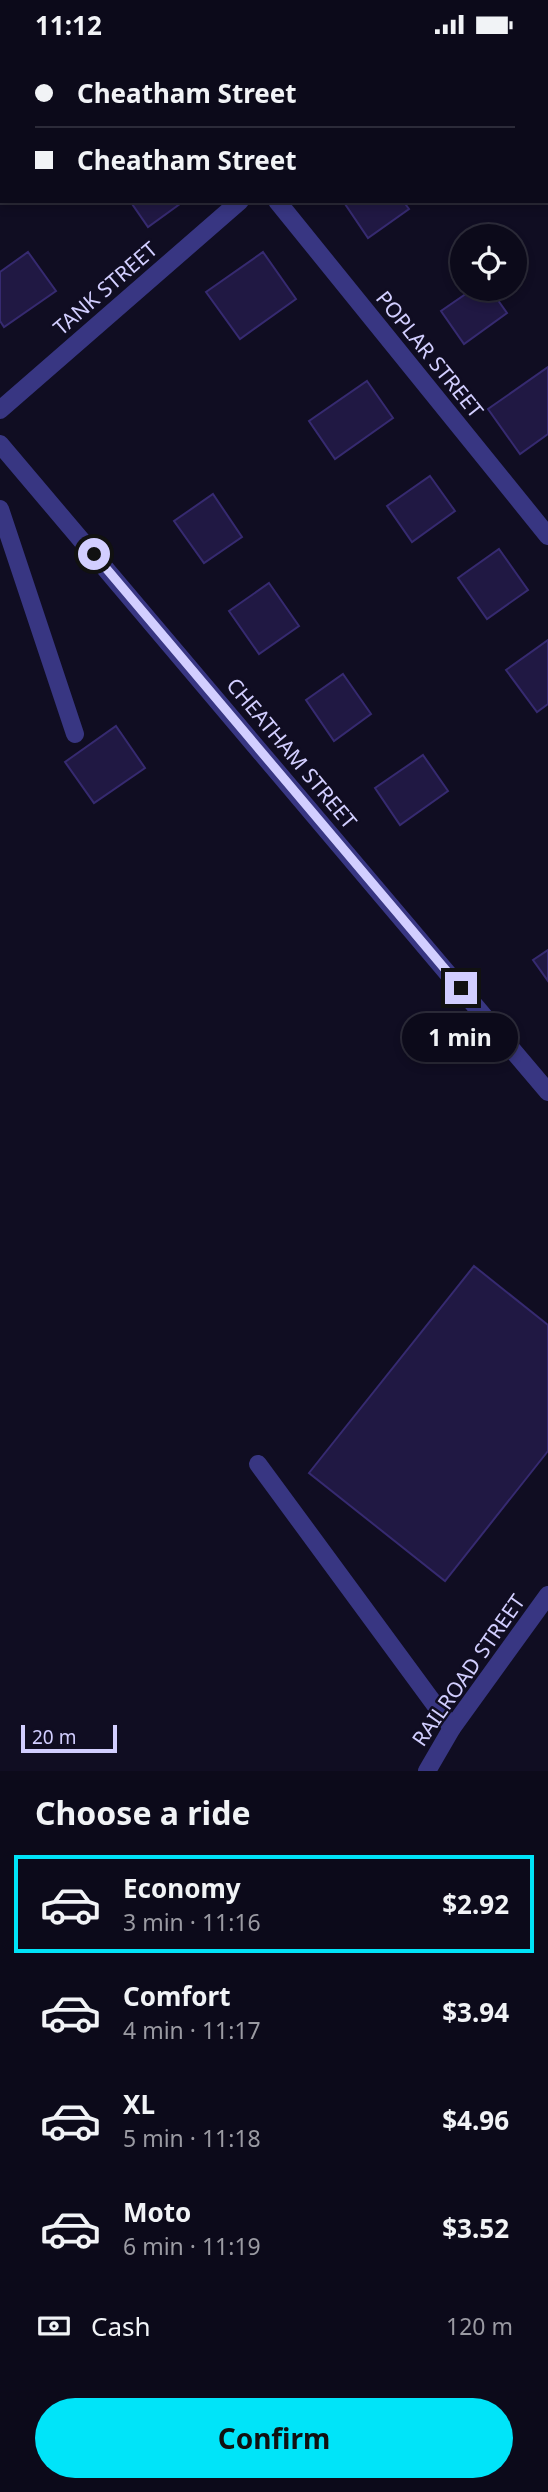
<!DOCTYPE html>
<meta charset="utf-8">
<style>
:root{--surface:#0c0a1a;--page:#1a1827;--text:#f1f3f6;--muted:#9a9aa2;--line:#2c2b39;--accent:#00e4f9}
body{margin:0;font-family:"Noto Sans",sans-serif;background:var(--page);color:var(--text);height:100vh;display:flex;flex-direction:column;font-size:26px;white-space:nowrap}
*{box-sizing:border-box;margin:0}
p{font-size:23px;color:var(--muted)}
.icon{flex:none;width:38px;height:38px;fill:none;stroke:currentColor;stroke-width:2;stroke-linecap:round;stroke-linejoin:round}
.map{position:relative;height:1722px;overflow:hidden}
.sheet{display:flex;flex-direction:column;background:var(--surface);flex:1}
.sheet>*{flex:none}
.guide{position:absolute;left:0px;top:0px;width:550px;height:154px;box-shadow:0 4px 10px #0003,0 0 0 2px var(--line);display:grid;align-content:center;height:154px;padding:0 35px;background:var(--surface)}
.fabs{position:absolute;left:450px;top:175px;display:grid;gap:14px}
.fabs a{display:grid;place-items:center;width:77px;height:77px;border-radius:50%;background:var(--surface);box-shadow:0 4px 10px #0003,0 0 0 2px var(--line);font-size:35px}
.scale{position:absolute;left:21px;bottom:18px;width:96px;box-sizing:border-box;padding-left:7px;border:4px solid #d2ceff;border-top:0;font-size:19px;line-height:24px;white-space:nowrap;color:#d2ceff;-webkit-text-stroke:5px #100d22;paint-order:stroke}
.end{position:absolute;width:32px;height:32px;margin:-16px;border:9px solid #d2ceff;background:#111;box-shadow:0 0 0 4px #111}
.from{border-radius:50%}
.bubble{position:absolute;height:49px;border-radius:24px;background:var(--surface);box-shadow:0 4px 10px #0003,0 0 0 2px var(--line);font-size:23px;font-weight:700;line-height:49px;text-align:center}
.guide b{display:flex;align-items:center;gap:24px;height:66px;font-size:26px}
.guide b+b{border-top:2px solid var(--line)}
.guide i{width:18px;height:18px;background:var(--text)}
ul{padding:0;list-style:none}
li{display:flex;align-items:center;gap:21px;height:98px;margin:0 14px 10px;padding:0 21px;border:4px solid transparent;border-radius:0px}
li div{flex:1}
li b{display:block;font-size:26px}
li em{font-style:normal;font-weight:700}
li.on{border-color:var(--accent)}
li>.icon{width:63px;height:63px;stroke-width:1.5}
h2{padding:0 35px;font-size:32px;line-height:84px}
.pay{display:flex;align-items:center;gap:18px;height:77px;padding:0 35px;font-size:26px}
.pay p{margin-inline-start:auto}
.cta{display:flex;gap:14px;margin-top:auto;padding:14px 35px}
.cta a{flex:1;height:80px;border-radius:42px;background:var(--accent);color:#111;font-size:28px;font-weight:700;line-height:80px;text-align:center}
.status{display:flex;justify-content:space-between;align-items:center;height:49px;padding:0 35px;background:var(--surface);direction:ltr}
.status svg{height:19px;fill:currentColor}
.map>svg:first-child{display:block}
</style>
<div class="status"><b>11:12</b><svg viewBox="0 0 49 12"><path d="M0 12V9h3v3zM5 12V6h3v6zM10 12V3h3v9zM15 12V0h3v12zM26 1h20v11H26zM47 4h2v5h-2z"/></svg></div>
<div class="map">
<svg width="548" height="1722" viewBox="0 0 548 1722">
<rect width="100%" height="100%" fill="#100d22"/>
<g fill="#201843" stroke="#362a70" stroke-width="2">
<polygon points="130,152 184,152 148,178"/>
<polygon points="343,152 403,152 409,160 368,189"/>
<polygon points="28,203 56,242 4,278 0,272 0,223"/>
<polygon points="263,203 296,250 240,290 206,243"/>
<polygon points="473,240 490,240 507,264 464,295 441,262"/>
<polygon points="548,318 548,385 520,405 488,360"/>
<polygon points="367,332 393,369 335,410 309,372"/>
<polygon points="430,427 455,462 412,493 387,457"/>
<polygon points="213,445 242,488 204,514 174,472"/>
<polygon points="499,500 528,541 487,570 458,529"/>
<polygon points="269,534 299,577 259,605 229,562"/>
<polygon points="548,591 548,655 537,663 506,621"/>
<polygon points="343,625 371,665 334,692 306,651"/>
<polygon points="116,677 145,719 94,754 65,713"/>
<polygon points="423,706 448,742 400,776 375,739"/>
<polygon points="548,901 548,932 533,911"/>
<polygon points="474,1217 548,1276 548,1402 445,1532 309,1424"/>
</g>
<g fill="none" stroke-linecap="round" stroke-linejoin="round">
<g stroke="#383682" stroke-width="18">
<polyline points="158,0 159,2"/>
<polyline points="435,2 437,0"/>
<polyline points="277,152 548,487"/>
<polyline points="0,361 240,152"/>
<polyline points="0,395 548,1043"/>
<polyline points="0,460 75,685"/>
<polyline points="258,1415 452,1679"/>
<polyline points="427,1722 452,1679 548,1546"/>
</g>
</g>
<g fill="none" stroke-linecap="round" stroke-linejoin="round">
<polyline stroke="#d2ceff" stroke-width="9" points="94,505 461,939"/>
</g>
<g text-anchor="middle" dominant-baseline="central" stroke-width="5" stroke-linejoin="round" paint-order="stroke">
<g font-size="21" fill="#d2ceff" stroke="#100d22">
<text transform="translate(105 239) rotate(-41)">TANK STREET</text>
<text transform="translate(430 305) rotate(51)">POPLAR STREET</text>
<text transform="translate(292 704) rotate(50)">CHEATHAM STREET</text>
<text transform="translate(468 1621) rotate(-55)">RAILROAD STREET</text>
</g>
</g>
</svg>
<div class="fabs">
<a><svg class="icon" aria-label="locate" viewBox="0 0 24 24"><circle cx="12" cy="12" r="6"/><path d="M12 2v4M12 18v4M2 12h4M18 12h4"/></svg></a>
</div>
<div class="scale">20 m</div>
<i class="end from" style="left:94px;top:505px"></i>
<i class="end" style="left:461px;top:939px"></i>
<div class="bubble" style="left:402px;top:964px;width:116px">1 min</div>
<div class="guide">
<b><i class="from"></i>Cheatham Street</b>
<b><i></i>Cheatham Street</b>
</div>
</div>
<section class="sheet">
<h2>Choose a ride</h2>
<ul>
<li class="on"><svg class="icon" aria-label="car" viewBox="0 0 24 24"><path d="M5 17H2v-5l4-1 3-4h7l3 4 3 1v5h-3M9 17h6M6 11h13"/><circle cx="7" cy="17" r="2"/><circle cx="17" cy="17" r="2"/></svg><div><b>Economy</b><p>3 min · 11:16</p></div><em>$2.92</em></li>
<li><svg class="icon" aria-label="car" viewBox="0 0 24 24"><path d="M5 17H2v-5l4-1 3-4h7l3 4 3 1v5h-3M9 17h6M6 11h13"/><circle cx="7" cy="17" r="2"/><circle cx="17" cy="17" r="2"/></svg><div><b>Comfort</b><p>4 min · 11:17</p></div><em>$3.94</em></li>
<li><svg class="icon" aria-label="car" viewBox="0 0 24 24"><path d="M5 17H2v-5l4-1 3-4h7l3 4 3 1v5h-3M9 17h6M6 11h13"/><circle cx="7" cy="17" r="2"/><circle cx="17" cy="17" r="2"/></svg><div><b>XL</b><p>5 min · 11:18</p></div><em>$4.96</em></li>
<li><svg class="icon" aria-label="car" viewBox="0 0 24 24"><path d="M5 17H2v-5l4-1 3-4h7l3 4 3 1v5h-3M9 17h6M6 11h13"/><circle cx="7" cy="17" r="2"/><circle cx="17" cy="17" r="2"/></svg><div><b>Moto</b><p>6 min · 11:19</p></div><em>$3.52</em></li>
</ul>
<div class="pay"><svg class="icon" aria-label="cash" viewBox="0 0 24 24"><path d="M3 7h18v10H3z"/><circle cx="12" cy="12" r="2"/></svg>Cash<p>120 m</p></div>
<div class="cta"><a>Confirm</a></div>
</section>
